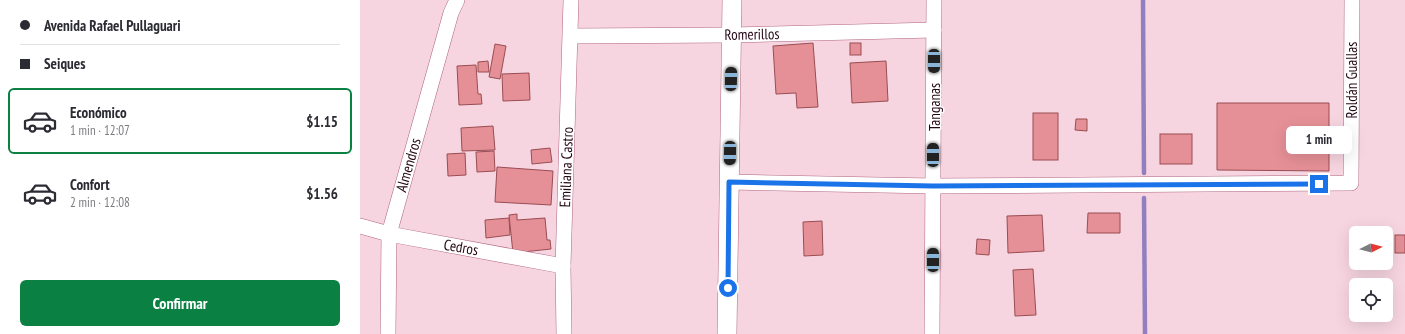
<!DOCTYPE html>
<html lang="es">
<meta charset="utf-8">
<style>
:root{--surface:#fff;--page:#f7f7f7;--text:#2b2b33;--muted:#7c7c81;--line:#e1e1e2;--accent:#0b8043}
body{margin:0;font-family:"PT Sans Narrow",sans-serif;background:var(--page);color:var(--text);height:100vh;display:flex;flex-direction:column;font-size:15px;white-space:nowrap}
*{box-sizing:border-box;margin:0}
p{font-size:13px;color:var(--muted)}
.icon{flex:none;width:22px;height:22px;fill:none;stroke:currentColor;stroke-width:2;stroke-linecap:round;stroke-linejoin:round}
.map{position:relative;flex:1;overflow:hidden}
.sheet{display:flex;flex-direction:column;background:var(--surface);width:360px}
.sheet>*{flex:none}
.top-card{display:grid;align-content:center;height:88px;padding:0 20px;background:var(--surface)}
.needle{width:26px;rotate:84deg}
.controls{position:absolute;left:989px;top:226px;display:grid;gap:8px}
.controls a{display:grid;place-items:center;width:44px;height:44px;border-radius:6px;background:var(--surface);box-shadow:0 4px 16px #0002;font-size:20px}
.end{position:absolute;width:18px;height:18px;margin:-9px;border:5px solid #1a73e8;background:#fff;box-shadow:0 0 0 2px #fff}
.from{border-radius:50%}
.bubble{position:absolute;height:28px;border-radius:6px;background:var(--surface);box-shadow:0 4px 16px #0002;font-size:13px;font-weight:600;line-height:28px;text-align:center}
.car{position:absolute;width:12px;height:24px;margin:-12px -6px;border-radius:5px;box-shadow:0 0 3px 1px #0007;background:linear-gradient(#222 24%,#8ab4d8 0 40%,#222 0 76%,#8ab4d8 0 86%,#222 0)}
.top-card b{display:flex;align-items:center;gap:14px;height:38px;font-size:15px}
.top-card b+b{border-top:1px solid var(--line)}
.top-card i{width:10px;height:10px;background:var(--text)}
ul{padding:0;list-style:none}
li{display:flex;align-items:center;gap:12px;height:66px;margin:0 8px 6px;padding:0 12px;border:2px solid transparent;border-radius:6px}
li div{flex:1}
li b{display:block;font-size:15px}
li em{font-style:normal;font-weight:600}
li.active{border-color:var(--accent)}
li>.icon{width:36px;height:36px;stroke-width:1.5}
.action{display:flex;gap:8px;margin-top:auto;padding:8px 20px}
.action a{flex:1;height:46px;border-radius:6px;background:var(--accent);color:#fff;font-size:16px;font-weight:600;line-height:46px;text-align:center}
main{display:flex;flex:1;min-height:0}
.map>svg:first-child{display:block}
</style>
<main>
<section class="sheet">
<div class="top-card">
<b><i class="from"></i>Avenida Rafael Pullaguari</b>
<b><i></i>Seiques</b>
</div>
<ul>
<li class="active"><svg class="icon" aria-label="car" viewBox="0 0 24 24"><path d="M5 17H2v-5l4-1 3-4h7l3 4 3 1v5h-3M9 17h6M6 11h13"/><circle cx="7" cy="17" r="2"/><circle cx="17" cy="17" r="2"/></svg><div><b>Económico</b><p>1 min · 12:07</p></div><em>$1.15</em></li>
<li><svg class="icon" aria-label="car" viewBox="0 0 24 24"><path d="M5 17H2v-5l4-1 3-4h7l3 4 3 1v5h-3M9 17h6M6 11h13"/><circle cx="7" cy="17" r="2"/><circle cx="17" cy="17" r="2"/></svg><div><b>Confort</b><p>2 min · 12:08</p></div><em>$1.56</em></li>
</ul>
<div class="action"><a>Confirmar</a></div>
</section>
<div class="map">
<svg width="1045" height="334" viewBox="0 0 1045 334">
<rect width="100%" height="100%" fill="#f7d5e0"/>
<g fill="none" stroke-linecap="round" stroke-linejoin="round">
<g stroke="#917fc0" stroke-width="4.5">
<polyline points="783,0 784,173"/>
<polyline points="784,198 785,334"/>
</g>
</g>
<g fill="#e59096" stroke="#994c53">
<polygon points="453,43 458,107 437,108 436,93 416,94 413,46"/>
<rect x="490" y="43" width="11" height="12"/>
<polygon points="135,44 146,46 140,79 129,77"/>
<polygon points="128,61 129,72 118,72 118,62"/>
<polygon points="526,61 528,101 492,103 490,63"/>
<polygon points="116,65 118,94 121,94 122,104 99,105 97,66"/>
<polygon points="169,73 170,100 143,101 142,74"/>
<polygon points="857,103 969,103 969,171 857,170"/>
<rect x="673" y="113" width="25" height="47"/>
<polygon points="716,119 727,119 727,131 715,130"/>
<polygon points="133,126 135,150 102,151 101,128"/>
<rect x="800" y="134" width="32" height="30"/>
<polygon points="190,148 192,162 172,164 171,150"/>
<polygon points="134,151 135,171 117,172 116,152"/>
<polygon points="105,153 106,175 88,176 87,154"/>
<polygon points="137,167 193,171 191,205 135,202"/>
<polygon points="728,213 760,213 760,233 727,233"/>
<polygon points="157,214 157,220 185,218 187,240 190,240 191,249 153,253 149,215"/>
<polygon points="682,215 684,251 648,253 647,216"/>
<polygon points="149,218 150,235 126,238 125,220"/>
<polygon points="462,221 463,255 444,256 443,222"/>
<rect x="1035" y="235" width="10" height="18"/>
<polygon points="617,239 630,240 629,255 616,254"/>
<polygon points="673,269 676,315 655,316 653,270"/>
</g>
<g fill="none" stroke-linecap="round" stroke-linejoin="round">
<defs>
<g id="minor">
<polyline points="211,36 372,35 574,30"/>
<polyline points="369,182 573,186 991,183 992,0"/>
<polyline points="0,226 29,234 203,266"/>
<polyline points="28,334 29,234 91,13 97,0"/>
<polyline points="204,334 203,266 211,0"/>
<polyline points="572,334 574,0"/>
</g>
<polyline id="tertiary" points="367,334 372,0"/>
</defs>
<use href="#minor" stroke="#b06582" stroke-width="16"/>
<use href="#tertiary" stroke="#b06582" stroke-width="20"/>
<use href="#minor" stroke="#fff" stroke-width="15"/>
<use href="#tertiary" stroke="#fff" stroke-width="19"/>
</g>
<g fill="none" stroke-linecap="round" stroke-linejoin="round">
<polyline stroke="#1a73e8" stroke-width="5" points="368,288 369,182 573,186 959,184"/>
</g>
<g text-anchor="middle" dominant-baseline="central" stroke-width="3" stroke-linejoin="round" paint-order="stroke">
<g font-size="15" fill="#250815" stroke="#fff">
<text transform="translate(392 34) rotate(-1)">Romerillos</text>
<text transform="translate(991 80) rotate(-90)">Roldán Guallas</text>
<text transform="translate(574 107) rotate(-90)">Tanganas</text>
<text transform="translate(48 165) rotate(-74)">Almendros</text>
<text transform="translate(206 167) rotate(-88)">Emiliana Castro</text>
<text transform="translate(101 247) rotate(10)">Cedros</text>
</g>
</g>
</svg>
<div class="controls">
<a><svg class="needle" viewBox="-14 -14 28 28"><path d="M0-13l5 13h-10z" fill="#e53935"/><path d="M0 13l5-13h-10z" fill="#7c7c81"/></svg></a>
<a><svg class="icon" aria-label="locate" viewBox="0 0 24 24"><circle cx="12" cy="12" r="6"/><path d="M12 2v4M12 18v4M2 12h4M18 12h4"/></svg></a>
</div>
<i class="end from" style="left:368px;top:288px"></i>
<i class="end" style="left:959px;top:184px"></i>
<div class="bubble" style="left:926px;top:126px;width:66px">1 min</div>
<i class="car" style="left:574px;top:61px;rotate:180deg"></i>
<i class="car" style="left:371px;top:79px;rotate:1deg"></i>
<i class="car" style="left:370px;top:153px;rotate:181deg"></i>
<i class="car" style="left:573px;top:155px;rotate:0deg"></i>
<i class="car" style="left:573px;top:260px;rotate:0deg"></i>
</div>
</main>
